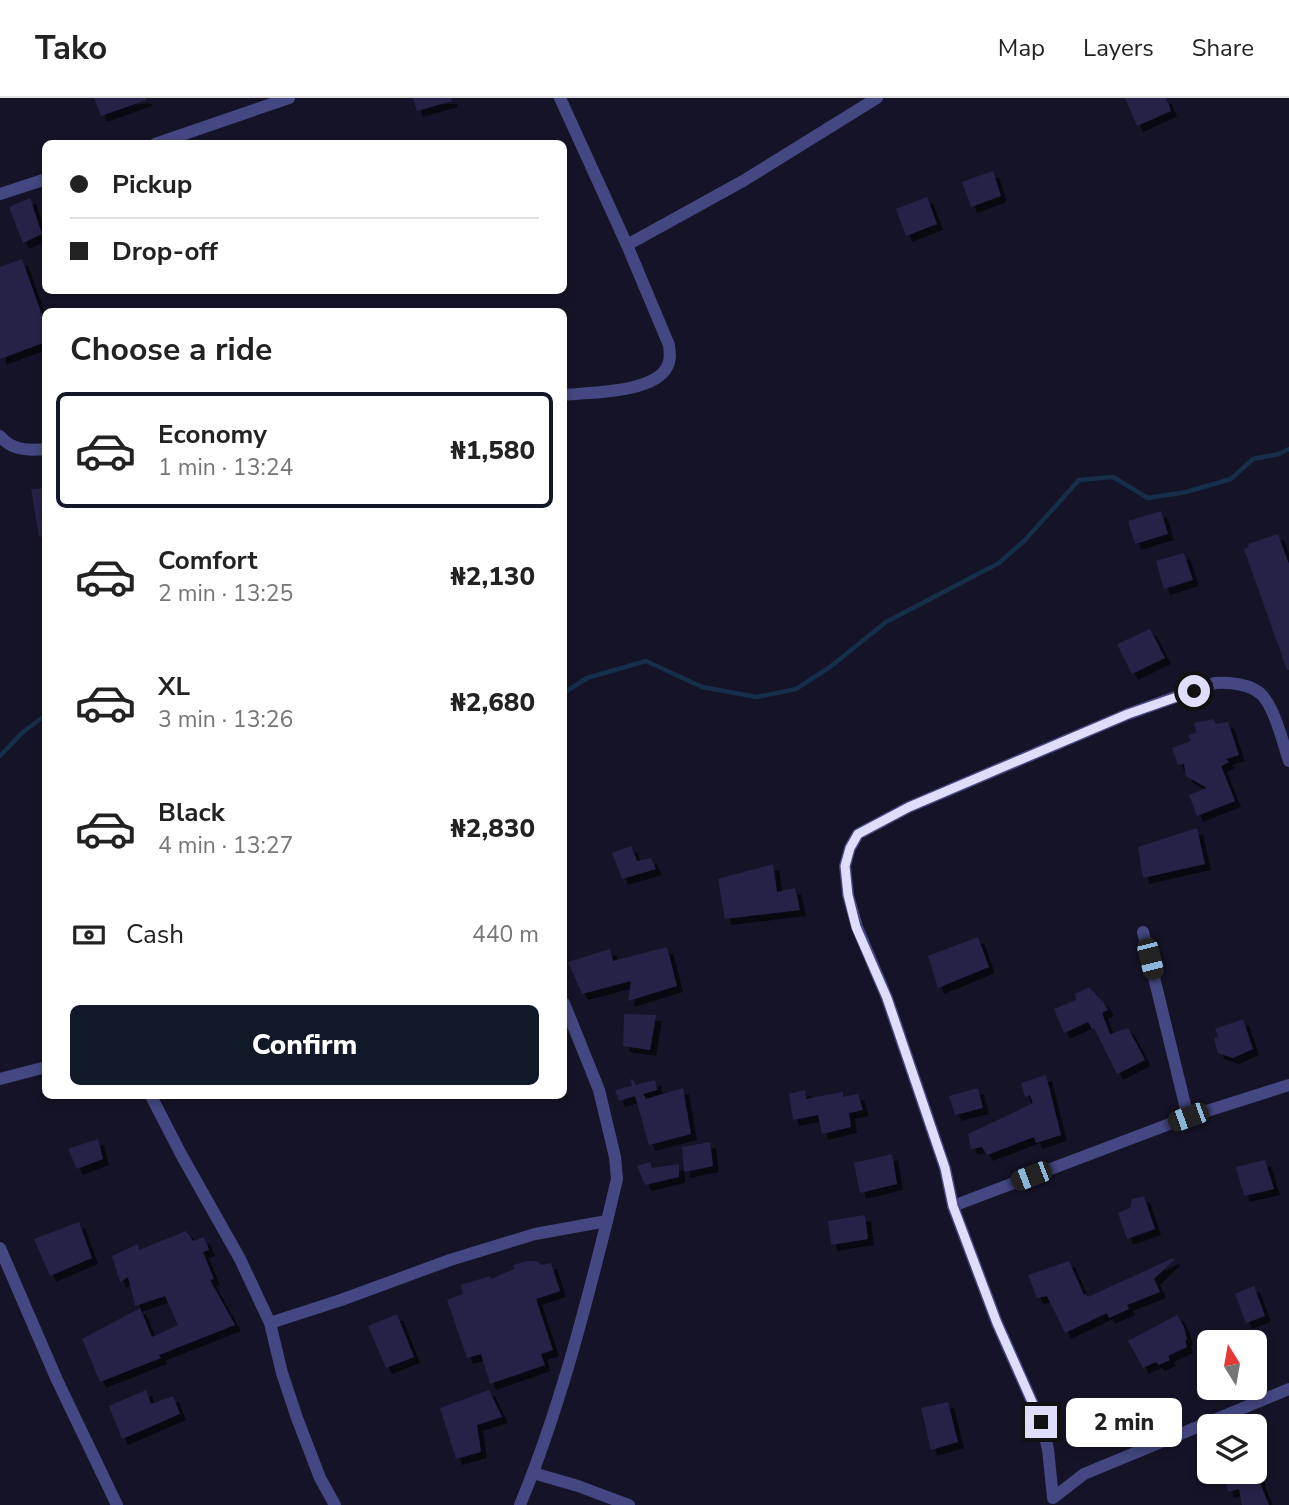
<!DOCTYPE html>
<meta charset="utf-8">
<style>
:root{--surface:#fff;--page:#f2f2f2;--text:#222;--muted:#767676;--line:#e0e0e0;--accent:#111827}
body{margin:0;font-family:"Nunito Sans",sans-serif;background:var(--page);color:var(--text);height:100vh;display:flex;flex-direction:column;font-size:26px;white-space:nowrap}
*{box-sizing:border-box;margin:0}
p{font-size:23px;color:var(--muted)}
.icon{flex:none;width:38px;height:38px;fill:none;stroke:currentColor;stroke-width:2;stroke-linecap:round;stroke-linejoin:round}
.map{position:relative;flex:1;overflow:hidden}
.details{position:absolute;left:42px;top:210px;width:525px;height:791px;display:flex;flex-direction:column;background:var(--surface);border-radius:10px;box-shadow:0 4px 10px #0003}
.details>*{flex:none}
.banner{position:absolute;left:42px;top:42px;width:525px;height:154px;border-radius:10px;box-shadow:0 4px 10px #0003;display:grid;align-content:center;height:154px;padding:0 28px;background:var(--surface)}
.needle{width:46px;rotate:349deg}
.controls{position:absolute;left:1197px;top:1232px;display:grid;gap:14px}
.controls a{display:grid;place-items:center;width:70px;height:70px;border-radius:10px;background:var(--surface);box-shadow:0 4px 10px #0003;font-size:35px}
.end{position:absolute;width:32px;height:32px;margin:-16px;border:9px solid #deddfb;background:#111;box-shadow:0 0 0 4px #111}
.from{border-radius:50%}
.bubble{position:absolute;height:49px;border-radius:10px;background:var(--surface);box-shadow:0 4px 10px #0003;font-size:23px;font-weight:800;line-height:49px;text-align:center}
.car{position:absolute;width:21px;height:42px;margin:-21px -10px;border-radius:9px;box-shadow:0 0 5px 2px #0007;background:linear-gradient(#222 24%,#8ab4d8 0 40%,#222 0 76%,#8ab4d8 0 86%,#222 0)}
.banner b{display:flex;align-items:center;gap:24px;height:66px;font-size:26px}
.banner b+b{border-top:2px solid var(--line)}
.banner i{width:18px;height:18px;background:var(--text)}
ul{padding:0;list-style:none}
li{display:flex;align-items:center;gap:21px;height:116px;margin:0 14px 10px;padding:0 14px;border:4px solid transparent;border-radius:10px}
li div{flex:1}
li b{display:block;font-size:26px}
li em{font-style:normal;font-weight:800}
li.active{border-color:var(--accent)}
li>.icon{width:63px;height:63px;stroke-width:1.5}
h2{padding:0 28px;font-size:32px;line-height:84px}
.pay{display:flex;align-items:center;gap:18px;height:77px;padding:0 28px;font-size:26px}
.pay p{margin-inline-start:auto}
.button{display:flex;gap:14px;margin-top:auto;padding:14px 28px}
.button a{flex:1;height:80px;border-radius:10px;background:var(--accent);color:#fff;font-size:28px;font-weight:800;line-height:80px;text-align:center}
header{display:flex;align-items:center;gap:42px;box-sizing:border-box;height:98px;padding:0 35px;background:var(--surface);border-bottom:2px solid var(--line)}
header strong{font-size:33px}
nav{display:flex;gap:38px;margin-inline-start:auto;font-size:24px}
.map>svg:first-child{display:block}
</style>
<header>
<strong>Tako</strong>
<nav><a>Map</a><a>Layers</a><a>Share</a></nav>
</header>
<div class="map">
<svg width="1289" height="1407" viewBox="0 0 1289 1407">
<defs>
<filter id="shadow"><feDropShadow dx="6" dy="6" stdDeviation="0" flood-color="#0009"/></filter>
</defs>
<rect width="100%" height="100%" fill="#151327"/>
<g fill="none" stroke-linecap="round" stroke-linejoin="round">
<g stroke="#152e49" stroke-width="4.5">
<polyline points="564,595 587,580 646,563 702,589 757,599 796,591 830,569 886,524 999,465 1025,442 1079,382 1113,379 1148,400 1186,394 1231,381 1253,361 1279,356 1289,351"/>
<polyline points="0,658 23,634 46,617"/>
</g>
</g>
<g fill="#252146" filter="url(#shadow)">
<polygon points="94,0 146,0 146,2 101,18"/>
<polygon points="413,0 451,0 452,3 417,13"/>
<polygon points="1125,0 1166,0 1171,13 1137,28"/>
<polygon points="993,73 1001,98 971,109 962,84"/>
<polygon points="927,99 937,126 906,138 896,111"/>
<polygon points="30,100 42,136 23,145 9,109"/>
<polygon points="22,161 43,220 46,220 46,244 0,261 0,169"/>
<polygon points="46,390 46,438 39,439 31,391"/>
<polygon points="1161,413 1168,436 1135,446 1128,423"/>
<polygon points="1278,436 1289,466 1289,572 1287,572 1244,451 1249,449 1248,446"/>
<polygon points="1184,455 1193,482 1164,491 1156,463"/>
<polygon points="1150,531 1165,560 1132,576 1117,546"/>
<polygon points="1213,621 1216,626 1228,624 1239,657 1226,661 1229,664 1221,668 1235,703 1197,718 1189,697 1207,690 1186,678 1184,666 1178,667 1172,650 1191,643 1188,638 1196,634 1194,625"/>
<polygon points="1197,730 1205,766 1143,780 1138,749"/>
<polygon points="631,748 637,763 651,760 656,771 622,781 612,755"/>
<polygon points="773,766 777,794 795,790 800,812 725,821 718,781"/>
<polygon points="978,839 989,869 938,890 928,858"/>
<polygon points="667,849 677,888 628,903 631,883 582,896 568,864 610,851 613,863"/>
<polygon points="1089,889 1104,905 1108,912 1102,915 1110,936 1128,930 1145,962 1117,976 1094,930 1092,931 1088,924 1064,935 1054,911 1076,902 1075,896"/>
<polygon points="624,916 656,917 650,952 623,948"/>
<polygon points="1243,921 1253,951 1233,960 1218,955 1214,941 1218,938 1215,931"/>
<polygon points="1046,977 1061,1037 1036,1045 1034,1039 987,1057 982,1049 971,1051 968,1036 1033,1005 1030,997 1025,999 1021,985"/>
<polygon points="632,981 636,987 655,982 657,992 643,996 646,1001 683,990 691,1036 649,1047 635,998 619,1003 615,992 632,988 630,982"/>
<polygon points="978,990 983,1010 955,1017 949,998"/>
<polygon points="805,992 806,1001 843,994 843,999 858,996 863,1012 849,1015 851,1029 822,1036 818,1017 793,1022 789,996"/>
<polygon points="98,1041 103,1061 77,1071 68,1051"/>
<polygon points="710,1044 713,1068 684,1074 682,1049"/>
<polygon points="892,1056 897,1086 860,1095 854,1065"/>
<polygon points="1265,1062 1274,1091 1244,1098 1236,1069"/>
<polygon points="650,1064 652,1070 679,1066 679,1079 645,1087 637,1068"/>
<polygon points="1144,1098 1155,1131 1127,1141 1118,1115 1130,1110 1132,1101"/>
<polygon points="865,1117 868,1141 831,1147 828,1123"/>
<polygon points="79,1124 92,1160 50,1178 34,1141"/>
<polygon points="186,1133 193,1143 204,1139 209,1152 203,1154 214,1181 210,1182 235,1227 159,1257 161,1260 100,1284 82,1241 140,1210 152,1239 178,1227 165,1198 135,1208 128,1179 120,1184 112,1158 138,1146 139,1152"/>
<polygon points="1173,1160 1174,1162 1154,1181 1160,1194 1127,1207 1129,1211 1109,1220 1107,1215 1065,1235 1047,1198 1037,1200 1028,1177 1069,1163 1084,1197 1086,1196 1088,1199"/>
<polygon points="527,1163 536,1163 542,1167 551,1165 560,1193 536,1201 553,1252 541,1256 545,1267 490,1286 481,1256 467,1260 447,1202 463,1196 461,1187 490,1178 491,1181 514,1171 513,1167"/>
<polygon points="1254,1188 1265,1218 1246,1225 1235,1196"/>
<polygon points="397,1216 414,1259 386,1270 368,1228"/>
<polygon points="1177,1217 1184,1229 1187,1242 1185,1242 1187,1249 1168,1258 1170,1262 1159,1267 1156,1264 1143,1270 1128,1243"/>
<polygon points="146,1292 151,1306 173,1298 180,1316 122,1341 109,1308"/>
<polygon points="489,1292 502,1319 477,1327 481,1354 456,1361 440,1310"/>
<polygon points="948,1304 958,1344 931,1352 921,1310"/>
<polygon points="1223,1374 1258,1374 1260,1385 1269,1407 1242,1407 1239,1391 1228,1394"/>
</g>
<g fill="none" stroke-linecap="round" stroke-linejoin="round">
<g stroke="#444781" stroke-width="12">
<path d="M 560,0 L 627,147 L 669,247 C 670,254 671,262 667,269 C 654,295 591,294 564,297"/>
<polyline points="155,46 289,0"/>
<polyline points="0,96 46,81"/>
<polyline points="627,147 743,83 877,0"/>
<path d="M 0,338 C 11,352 28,353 46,351"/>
<path d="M 1289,663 C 1283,645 1275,611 1262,597 C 1251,586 1230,584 1215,585 L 1128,616 L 909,709 L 858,736 L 850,750 L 845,768 L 848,797 L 857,829 L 887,900 L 945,1070 L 953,1108 L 997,1225 L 1041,1324 L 1048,1351 L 1053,1400 L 1084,1376 L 1289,1291"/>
<polyline points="0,981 46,969"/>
<polyline points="151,998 182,1058 240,1161 270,1225 282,1275 297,1320 320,1380 335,1407"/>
<polyline points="1188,1019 1289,987"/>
<polyline points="953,1108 1188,1019 1143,834"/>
<polyline points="0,1150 57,1282 117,1407"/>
<polyline points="270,1225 341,1202 450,1162 535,1136 607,1123 617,1081 615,1059 599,992 564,905"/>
<polyline points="533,1375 578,1388 629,1407"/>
<path d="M 520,1407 C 558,1315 583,1219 607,1123"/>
</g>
</g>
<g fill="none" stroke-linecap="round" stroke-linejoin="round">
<polyline stroke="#deddfb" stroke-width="9" points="1041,1324 997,1225 953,1108 945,1070 887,900 856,829 848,797 845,768 850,750 858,736 909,709 1128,616 1194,593"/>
</g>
</svg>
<div class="controls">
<a><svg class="needle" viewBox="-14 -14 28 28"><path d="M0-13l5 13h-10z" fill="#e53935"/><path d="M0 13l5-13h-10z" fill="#767676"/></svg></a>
<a><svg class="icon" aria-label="layers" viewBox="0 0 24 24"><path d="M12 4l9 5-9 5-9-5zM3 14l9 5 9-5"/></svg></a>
</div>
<i class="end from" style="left:1194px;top:593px"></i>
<i class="end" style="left:1041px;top:1324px"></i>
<div class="bubble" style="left:1066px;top:1300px;width:116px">2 min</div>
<i class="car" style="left:1150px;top:861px;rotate:166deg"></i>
<i class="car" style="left:1188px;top:1019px;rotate:250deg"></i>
<i class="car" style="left:1031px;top:1078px;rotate:249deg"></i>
<div class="banner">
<b><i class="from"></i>Pickup</b>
<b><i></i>Drop-off</b>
</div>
<section class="details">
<h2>Choose a ride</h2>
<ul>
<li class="active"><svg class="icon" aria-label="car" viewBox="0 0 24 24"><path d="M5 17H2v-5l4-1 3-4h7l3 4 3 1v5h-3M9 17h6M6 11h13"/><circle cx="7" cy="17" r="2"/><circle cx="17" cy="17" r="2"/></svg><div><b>Economy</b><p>1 min · 13:24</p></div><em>₦1,580</em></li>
<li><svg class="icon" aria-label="car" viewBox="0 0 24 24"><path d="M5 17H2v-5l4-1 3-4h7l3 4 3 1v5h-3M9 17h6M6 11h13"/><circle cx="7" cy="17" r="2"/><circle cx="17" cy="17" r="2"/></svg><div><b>Comfort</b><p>2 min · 13:25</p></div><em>₦2,130</em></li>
<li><svg class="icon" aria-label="car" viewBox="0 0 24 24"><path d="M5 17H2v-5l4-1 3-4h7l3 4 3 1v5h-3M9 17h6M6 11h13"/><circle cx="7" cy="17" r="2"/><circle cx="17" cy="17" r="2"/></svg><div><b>XL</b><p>3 min · 13:26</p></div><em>₦2,680</em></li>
<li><svg class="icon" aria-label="car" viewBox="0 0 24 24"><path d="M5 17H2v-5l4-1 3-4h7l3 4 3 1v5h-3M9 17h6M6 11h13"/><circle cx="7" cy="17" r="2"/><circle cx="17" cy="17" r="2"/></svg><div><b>Black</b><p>4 min · 13:27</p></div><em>₦2,830</em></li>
</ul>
<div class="pay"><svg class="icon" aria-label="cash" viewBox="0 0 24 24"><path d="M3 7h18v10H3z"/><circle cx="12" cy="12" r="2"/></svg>Cash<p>440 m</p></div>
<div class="button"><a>Confirm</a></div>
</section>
</div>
